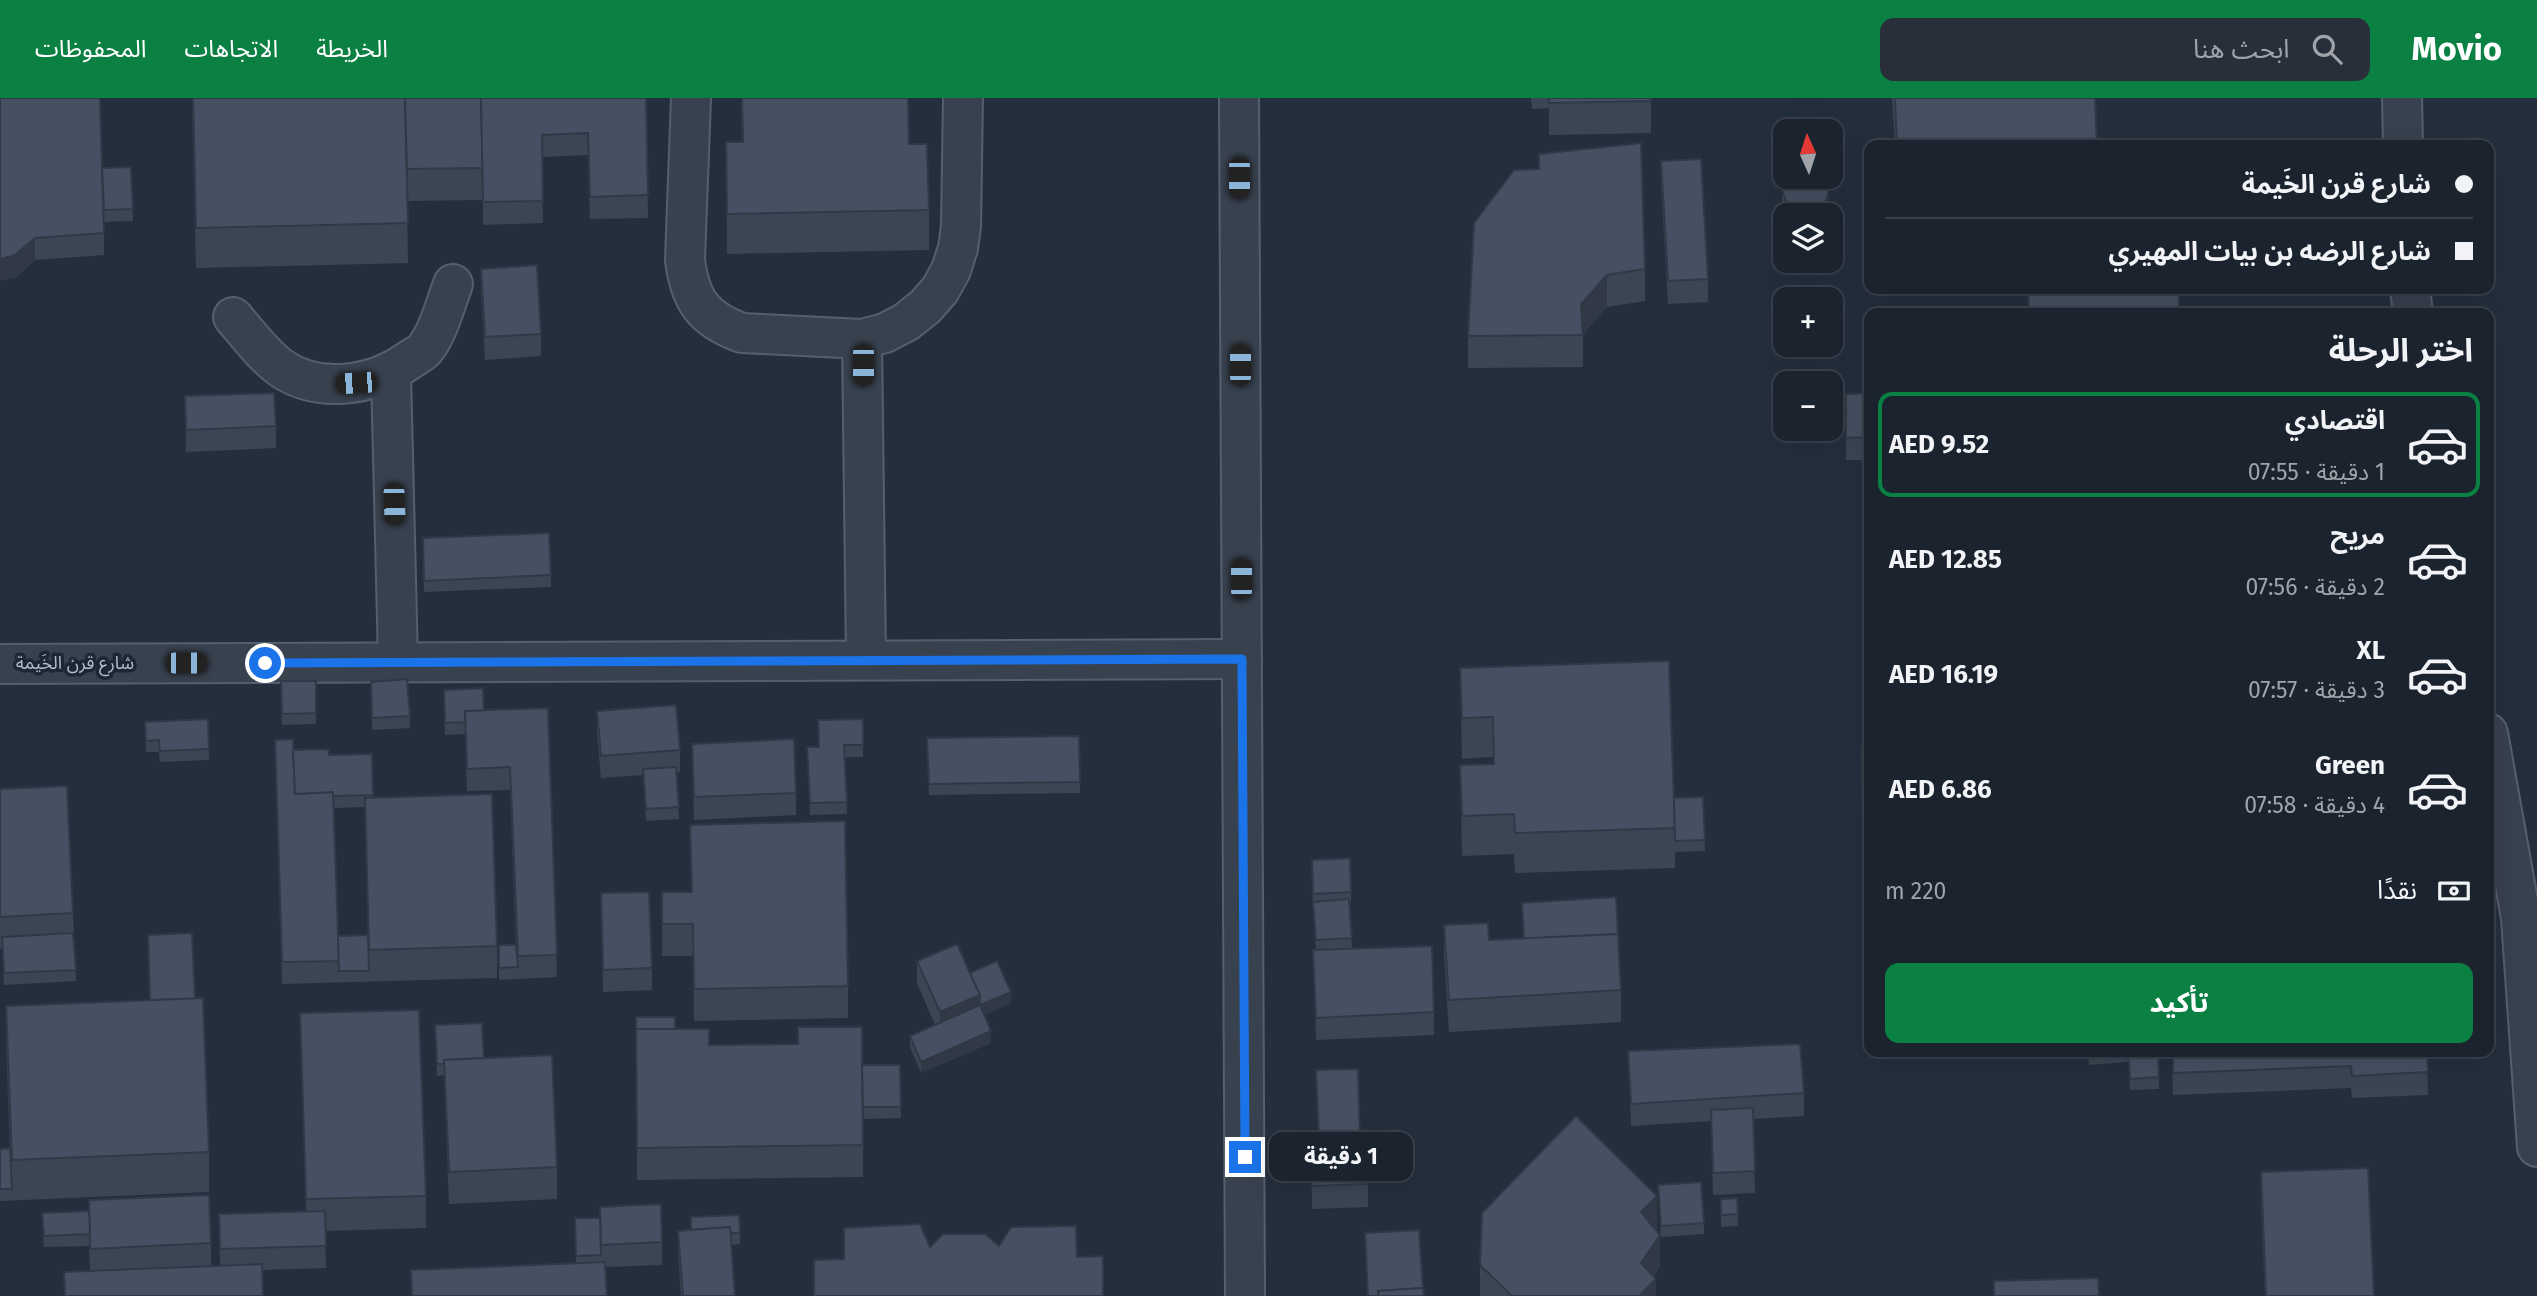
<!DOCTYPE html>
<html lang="ar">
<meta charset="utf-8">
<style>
:root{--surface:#1b232e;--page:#282f3a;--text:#f1f3f6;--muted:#a0a4aa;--line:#39404a;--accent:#0b8043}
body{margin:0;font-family:"Fira Sans","Noto Sans Arabic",sans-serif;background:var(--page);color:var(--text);direction:rtl;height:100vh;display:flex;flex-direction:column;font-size:26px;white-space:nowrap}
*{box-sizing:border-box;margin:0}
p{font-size:23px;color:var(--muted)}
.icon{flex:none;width:38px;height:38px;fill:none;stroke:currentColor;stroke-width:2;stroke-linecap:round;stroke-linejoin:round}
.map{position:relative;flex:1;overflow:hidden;direction:ltr}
.details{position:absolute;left:1864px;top:210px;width:630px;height:749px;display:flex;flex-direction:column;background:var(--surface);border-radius:14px;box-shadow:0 7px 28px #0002,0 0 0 2px var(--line);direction:rtl}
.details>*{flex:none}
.banner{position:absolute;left:1864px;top:42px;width:630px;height:154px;border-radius:14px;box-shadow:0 7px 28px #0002,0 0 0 2px var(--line);direction:rtl;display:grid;align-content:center;height:154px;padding:0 21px;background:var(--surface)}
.needle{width:46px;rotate:357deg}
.buttons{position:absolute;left:1773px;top:21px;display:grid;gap:14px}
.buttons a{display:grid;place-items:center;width:70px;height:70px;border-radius:14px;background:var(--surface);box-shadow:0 7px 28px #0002,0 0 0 2px var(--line);font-size:35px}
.end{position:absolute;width:32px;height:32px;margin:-16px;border:9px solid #1a73e8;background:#fff;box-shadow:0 0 0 4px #fff}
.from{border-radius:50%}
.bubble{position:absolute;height:49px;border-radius:14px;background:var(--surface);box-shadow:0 7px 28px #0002,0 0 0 2px var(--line);font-size:23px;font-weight:700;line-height:49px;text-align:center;direction:rtl}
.car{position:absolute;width:21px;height:42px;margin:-21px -10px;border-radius:9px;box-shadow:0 0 5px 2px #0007;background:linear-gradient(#222 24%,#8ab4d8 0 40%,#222 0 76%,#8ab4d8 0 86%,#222 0)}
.banner b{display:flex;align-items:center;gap:24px;height:66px;font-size:26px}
.banner b+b{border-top:2px solid var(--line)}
.banner i{width:18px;height:18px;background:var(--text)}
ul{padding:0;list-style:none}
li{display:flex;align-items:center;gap:21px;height:105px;margin:0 14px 10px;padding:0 7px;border:4px solid transparent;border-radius:14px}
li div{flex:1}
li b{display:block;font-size:26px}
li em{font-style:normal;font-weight:700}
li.active{border-color:var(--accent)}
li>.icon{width:63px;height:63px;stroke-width:1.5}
h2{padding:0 21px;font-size:32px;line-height:84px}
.pay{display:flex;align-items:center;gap:18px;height:77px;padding:0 21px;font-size:26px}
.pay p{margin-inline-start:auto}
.cta{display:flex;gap:14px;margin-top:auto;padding:14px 21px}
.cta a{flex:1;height:80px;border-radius:14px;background:var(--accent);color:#fff;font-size:28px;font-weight:700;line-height:80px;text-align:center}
header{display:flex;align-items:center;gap:42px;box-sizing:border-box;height:98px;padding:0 35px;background:var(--accent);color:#fff}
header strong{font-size:33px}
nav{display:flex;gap:38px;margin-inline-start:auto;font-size:24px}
.search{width:490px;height:63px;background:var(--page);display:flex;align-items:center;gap:18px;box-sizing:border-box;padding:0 24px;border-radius:14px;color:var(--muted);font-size:26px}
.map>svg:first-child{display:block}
</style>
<header>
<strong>Movio</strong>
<div class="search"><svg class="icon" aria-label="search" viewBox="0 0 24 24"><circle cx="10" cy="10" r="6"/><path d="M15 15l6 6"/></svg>ابحث هنا</div>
<nav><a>الخريطة</a><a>الاتجاهات</a><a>المحفوظات</a></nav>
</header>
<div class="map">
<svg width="2537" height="1198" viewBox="0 0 2537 1198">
<rect width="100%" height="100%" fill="#242f3e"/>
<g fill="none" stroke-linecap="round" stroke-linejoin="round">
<defs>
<g id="minor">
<path d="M 691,0 L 685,162 C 690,202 703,221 742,235 L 862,241 L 885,235 L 906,224 L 925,209 L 940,192 L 951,172 L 958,150 L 961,128 L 963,0"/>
<polyline points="1239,0 1245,1198"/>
<polyline points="2402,0 2403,47"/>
<polyline points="2410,191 2413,215"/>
<path d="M 233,219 C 248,236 263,257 281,270 C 319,296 372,288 408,263 C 413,259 421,256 425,251 C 439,233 445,207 453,186"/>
<polyline points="862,241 866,562"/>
<polyline points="391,275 398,564"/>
<polyline points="0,566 1242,561"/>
<polyline points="2488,635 2521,820 2537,1049"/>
</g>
</defs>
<use href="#minor" stroke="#565f6c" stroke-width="42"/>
<use href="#minor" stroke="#38414e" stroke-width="38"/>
</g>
<g fill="#3b4654" fill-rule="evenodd">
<polygon points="0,0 102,70 131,69 133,123 104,124 104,157 35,162 15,180"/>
<polygon points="192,0 646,0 648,120 590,121 588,57 542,59 543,125 483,127 483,102 407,103 408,165 196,170"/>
<polygon points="741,0 908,0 909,46 929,112 929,152 727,156 726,44 742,44"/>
<polygon points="1531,0 1651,0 1651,35 1549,37 1549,10 1532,11"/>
<polygon points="1892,0 2095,0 2097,47 1895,47"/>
<polygon points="1661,63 1708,181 1708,204 1668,206 1661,85"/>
<polygon points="1539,71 1645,171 1645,203 1607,209 1583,236 1583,269 1468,270 1468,238"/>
<polygon points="1782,92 1829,101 1827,113 1823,117 1787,117 1786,116 1782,104"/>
<polygon points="481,171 541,236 541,258 485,262 481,193"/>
<polygon points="1869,295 1869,362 1846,362 1846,296"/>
<polygon points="185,298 276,328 276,350 186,354"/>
<polygon points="549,435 551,489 424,494 423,440"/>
<polygon points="1460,570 1674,700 1703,699 1705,753 1675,754 1675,770 1515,775 1514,756 1462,758 1460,667 1493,666 1493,659 1462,661"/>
<polygon points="281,583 316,583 316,626 282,627"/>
<polygon points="371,584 410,618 410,630 372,632"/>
<polygon points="444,592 484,613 548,610 557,879 499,882 499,847 516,847 510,692 467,693 465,636 445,637"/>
<polygon points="597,613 680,652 680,674 676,674 679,721 646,723 643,677 601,680 597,635"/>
<polygon points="208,621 209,662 160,664 159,654 146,654 145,624"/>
<polygon points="863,621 863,659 845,659 847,716 810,717 807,649 818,649 818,622"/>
<polygon points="1079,638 1080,695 929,697 927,640"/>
<path d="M 275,642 L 293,652 L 329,657 L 372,656 L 373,700 L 497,848 L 497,880 L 282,886 ZM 365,709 L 368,837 L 338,838 L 334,710 Z"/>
<polygon points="692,646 796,695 796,717 694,722"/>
<polygon points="1861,649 1869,649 1869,928 1868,928"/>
<polygon points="0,691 73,815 76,883 4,887 2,851 0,851"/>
<polygon points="690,727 848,888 848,920 694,923 693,858 662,858 662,794 691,794"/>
<polygon points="1312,762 1351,794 1351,805 1349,805 1352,851 1434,914 1434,937 1316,942 1313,852 1316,852 1313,815"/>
<polygon points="601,795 652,870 652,892 603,894"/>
<polygon points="1522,805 1621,892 1621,924 1449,934 1444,859 1444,827 1489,842 1523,841"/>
<polygon points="148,837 195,901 209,1054 209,1094 0,1103 0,1051 10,1050 6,948 6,908 149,902"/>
<polygon points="917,863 970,875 1011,905 984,917 991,945 921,975 910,949 910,938 935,927 917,885"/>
<polygon points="300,915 426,1098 426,1130 325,1133 326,1170 262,1172 263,1198 64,1198 64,1174 90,1173 89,1148 44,1149 42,1115 211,1145 211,1168 220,1168 219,1116 306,1113"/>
<polygon points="636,919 675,931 709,947 862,967 900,967 901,1020 863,1021 863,1079 637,1082"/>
<polygon points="435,927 484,960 557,1069 557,1101 449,1106 444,977 437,978"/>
<polygon points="1628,953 1804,995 1804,1018 1753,1021 1755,1095 1713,1097 1711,1023 1631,1028"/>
<polygon points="2088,954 2158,954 2159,991 2130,992 2128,964 2089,967"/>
<polygon points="2172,954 2427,954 2428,997 2352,1000 2351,990 2173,997"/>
<polygon points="1360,1040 1368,1086 1368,1109 1312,1111 1311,1041"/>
<polygon points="2261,1074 2374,1198 2265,1198 2261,1106"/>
<polygon points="1658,1087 1704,1125 1704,1136 1661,1139"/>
<polygon points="1721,1101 1738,1116 1738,1128 1721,1129"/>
<polygon points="691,1119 740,1135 740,1146 731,1147 735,1198 681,1198 678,1155 678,1133 691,1132"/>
<polygon points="575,1120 662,1144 662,1167 605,1169 607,1198 411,1198 411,1172 576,1165"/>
<polygon points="1657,1130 1655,1132 1660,1169 1653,1178 1656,1198 1480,1198 1480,1167"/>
</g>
<g fill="#303945">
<polygon points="1829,89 1829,101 1827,113 1823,117 1807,117 1807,115"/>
<polygon points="35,140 35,162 15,180 0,183 0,161"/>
<polygon points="1607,177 1607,209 1581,238 1581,206"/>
<polygon points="1011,894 1011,905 940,937 940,914 980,897"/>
<polygon points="991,933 991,945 921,975 921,964"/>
<polygon points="1657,1098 1657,1130 1641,1146 1641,1114"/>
<polygon points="1660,1137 1660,1169 1642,1196 1656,1181 1656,1198 1639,1198 1641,1165"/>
</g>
<g fill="#455162" stroke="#303945" stroke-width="2">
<polygon points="0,0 100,0 104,135 35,140 15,157 0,161"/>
<polygon points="193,0 405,0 408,125 196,130"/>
<polygon points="405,0 481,0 483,70 407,71"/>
<polygon points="481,0 646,0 648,97 590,99 588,35 542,37 543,103 483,104"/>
<polygon points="742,0 908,0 909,46 927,46 929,112 727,116 726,44 743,44"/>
<polygon points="1549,0 1651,0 1651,3 1549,5"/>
<polygon points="1895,0 2095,0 2097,47 1897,47"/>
<polygon points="1641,45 1645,171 1607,177 1581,206 1583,237 1468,238 1474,125 1514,72 1539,71 1539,56"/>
<polygon points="1701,61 1708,181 1668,183 1661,63"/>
<polygon points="131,69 133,111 104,112 102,70"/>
<polygon points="1785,79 1825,79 1829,89 1827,101 1819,111 1807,115 1795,113 1786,104 1782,92 1784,80"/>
<polygon points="537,167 541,236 485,239 481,171"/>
<polygon points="2179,192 2179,215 1957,215 1957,214 2029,212 2028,196"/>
<polygon points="2310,209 2310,215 2185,215 2185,213"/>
<polygon points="274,295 276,328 186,332 185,298"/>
<polygon points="1869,295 1869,339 1846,340 1846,296"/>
<polygon points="549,435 551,477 424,483 423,440"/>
<polygon points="1669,563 1675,730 1515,735 1514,716 1462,718 1460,667 1494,666 1493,619 1462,620 1460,570"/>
<polygon points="407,581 410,618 372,620 371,584"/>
<polygon points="281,583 316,583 316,615 282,616"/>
<polygon points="483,590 484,613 465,613 465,624 445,625 444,592"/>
<polygon points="676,607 680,652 601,658 597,613"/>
<polygon points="548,610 557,857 518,858 510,669 467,671 465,613"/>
<polygon points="208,621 209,651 160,653 159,642 146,643 145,624"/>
<polygon points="863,621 863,647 844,647 847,704 810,705 807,649 819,649 818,622"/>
<polygon points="1079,638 1080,684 929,686 927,640"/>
<polygon points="293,641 295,696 333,694 339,863 282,864 275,642"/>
<polygon points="794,641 796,695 694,699 692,646"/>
<polygon points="1861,649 1869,649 1869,896 1868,896"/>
<polygon points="328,651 329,657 372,656 373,697 333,698 333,694 295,696 293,652"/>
<polygon points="676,669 679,709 646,711 643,671"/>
<polygon points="67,688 73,815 0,819 0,691"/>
<polygon points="492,696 497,848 369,852 365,700"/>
<polygon points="1703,699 1705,742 1675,743 1674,700"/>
<polygon points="845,723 848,888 694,891 693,826 662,826 662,794 692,794 690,727"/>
<polygon points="1350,760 1351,794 1313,796 1312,762"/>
<polygon points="649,794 652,870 603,872 601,795"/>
<polygon points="1616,799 1618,836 1524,841 1522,805"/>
<polygon points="1349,801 1352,840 1316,842 1313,804"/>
<polygon points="1488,825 1489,842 1618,836 1621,892 1449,902 1444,827"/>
<polygon points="73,835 76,872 4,875 2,839"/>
<polygon points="192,835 195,901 150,902 148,837"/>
<polygon points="368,837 369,873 339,873 338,838"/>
<polygon points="957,846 980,897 940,914 917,863"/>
<polygon points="499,847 516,847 518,869 499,870"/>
<polygon points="1432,848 1434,914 1316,920 1313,852"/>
<polygon points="997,863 1011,894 980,907 980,897 970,875"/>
<polygon points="203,900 209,1054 12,1062 6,908"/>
<polygon points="980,907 991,933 921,964 910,938"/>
<polygon points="419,912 426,1098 306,1101 300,915"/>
<polygon points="636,919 675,919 675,931 636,931 636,951"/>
<polygon points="482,925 484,960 444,962 445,966 437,966 435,927"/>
<polygon points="798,929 862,929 863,1047 637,1050 636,931 709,931 709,947 798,946"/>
<polygon points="1800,946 1804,995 1631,1006 1628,953"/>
<polygon points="2089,954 2112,954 2089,955"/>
<polygon points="2128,954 2158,954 2159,979 2130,981"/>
<polygon points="2173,954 2427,954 2428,974 2352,978 2351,968 2173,975"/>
<polygon points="552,957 557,1069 449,1074 444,962"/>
<polygon points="862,967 900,967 901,1009 863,1009"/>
<polygon points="1358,971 1360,1040 1319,1041 1316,972"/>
<polygon points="1753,1010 1755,1073 1713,1075 1711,1012"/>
<polygon points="1576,1018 1657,1098 1641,1114 1660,1137 1641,1165 1656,1181 1639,1198 1512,1198 1480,1167 1482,1115"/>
<polygon points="1367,1040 1368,1086 1312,1088 1311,1041"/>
<polygon points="10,1050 12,1091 0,1091 0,1051"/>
<polygon points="2368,1070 2374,1198 2266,1198 2261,1074"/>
<polygon points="1701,1084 1704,1125 1661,1128 1658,1087"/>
<polygon points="209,1097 211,1145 90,1151 89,1102"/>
<polygon points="1737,1100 1738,1116 1721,1117 1721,1101"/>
<polygon points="661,1106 662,1144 601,1147 600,1109"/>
<polygon points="89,1113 90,1136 44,1138 42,1115"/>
<polygon points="325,1113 326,1148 220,1151 219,1116"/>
<polygon points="739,1117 740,1135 730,1135 730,1129 691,1132 691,1119"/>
<polygon points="575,1120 600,1120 601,1157 576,1158"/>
<polygon points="920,1126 930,1149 943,1136 985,1136 999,1148 1011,1129 1076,1128 1077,1159 1103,1158 1103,1198 814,1198 814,1162 844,1161 844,1130"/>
<polygon points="730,1129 735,1198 683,1198 678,1133"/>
<polygon points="1419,1132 1423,1190 1378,1193 1378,1198 1368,1198 1365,1135"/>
<polygon points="605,1164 607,1198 412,1198 411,1172"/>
<polygon points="262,1166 263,1198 65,1198 64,1174"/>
<polygon points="2098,1180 2099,1198 1994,1198 1994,1183"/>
<polygon points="1423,1190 1424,1198 1379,1198 1378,1193"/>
</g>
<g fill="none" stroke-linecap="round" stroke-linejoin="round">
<polyline stroke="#1a73e8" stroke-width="9" points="265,565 1242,561 1245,1059"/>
</g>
<g text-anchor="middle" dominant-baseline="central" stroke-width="7" stroke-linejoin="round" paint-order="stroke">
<g font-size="18" fill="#b4bcc9" stroke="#1d2633">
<text x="75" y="565">شارع قرن الخَيمة</text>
</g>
</g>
</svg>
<div class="buttons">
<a><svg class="needle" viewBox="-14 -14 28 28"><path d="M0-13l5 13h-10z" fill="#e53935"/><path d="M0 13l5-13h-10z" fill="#a0a4aa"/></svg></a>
<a><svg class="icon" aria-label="layers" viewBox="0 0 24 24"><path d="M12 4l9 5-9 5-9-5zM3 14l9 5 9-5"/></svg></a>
<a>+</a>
<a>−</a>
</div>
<i class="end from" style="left:265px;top:565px"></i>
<i class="end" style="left:1245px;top:1059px"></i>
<div class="bubble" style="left:1269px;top:1034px;width:144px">1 دقيقة</div>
<i class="car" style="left:1239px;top:80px;rotate:180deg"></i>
<i class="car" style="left:863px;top:267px;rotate:180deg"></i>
<i class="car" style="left:1240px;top:267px;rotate:0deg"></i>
<i class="car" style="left:356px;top:285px;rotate:267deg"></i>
<i class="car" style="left:394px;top:406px;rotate:178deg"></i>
<i class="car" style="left:1241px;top:481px;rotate:0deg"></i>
<i class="car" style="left:186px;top:565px;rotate:90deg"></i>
<div class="banner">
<b><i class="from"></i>شارع قرن الخَيمة</b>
<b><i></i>شارع الرضه بن بيات المهيري</b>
</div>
<section class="details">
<h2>اختر الرحلة</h2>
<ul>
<li class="active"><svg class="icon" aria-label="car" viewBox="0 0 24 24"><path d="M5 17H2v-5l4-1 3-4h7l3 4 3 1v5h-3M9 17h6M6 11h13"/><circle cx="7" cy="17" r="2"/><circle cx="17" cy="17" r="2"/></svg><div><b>اقتصادي</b><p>1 دقيقة · 07:55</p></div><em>AED 9.52</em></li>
<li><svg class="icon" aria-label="car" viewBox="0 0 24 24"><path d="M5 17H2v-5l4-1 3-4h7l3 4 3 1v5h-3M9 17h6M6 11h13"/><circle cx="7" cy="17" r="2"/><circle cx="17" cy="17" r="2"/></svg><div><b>مريح</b><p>2 دقيقة · 07:56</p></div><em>AED 12.85</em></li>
<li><svg class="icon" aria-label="car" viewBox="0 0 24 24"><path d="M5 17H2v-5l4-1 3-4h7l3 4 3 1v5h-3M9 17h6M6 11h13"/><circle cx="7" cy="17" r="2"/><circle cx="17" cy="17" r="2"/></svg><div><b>XL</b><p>3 دقيقة · 07:57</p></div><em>AED 16.19</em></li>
<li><svg class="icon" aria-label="car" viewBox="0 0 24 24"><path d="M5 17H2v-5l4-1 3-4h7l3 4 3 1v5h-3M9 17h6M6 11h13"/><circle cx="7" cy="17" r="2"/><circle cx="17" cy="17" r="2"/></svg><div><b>Green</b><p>4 دقيقة · 07:58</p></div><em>AED 6.86</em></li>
</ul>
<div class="pay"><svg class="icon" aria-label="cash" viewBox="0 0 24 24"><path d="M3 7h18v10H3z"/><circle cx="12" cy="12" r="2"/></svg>نقدًا<p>220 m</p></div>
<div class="cta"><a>تأكيد</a></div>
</section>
</div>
